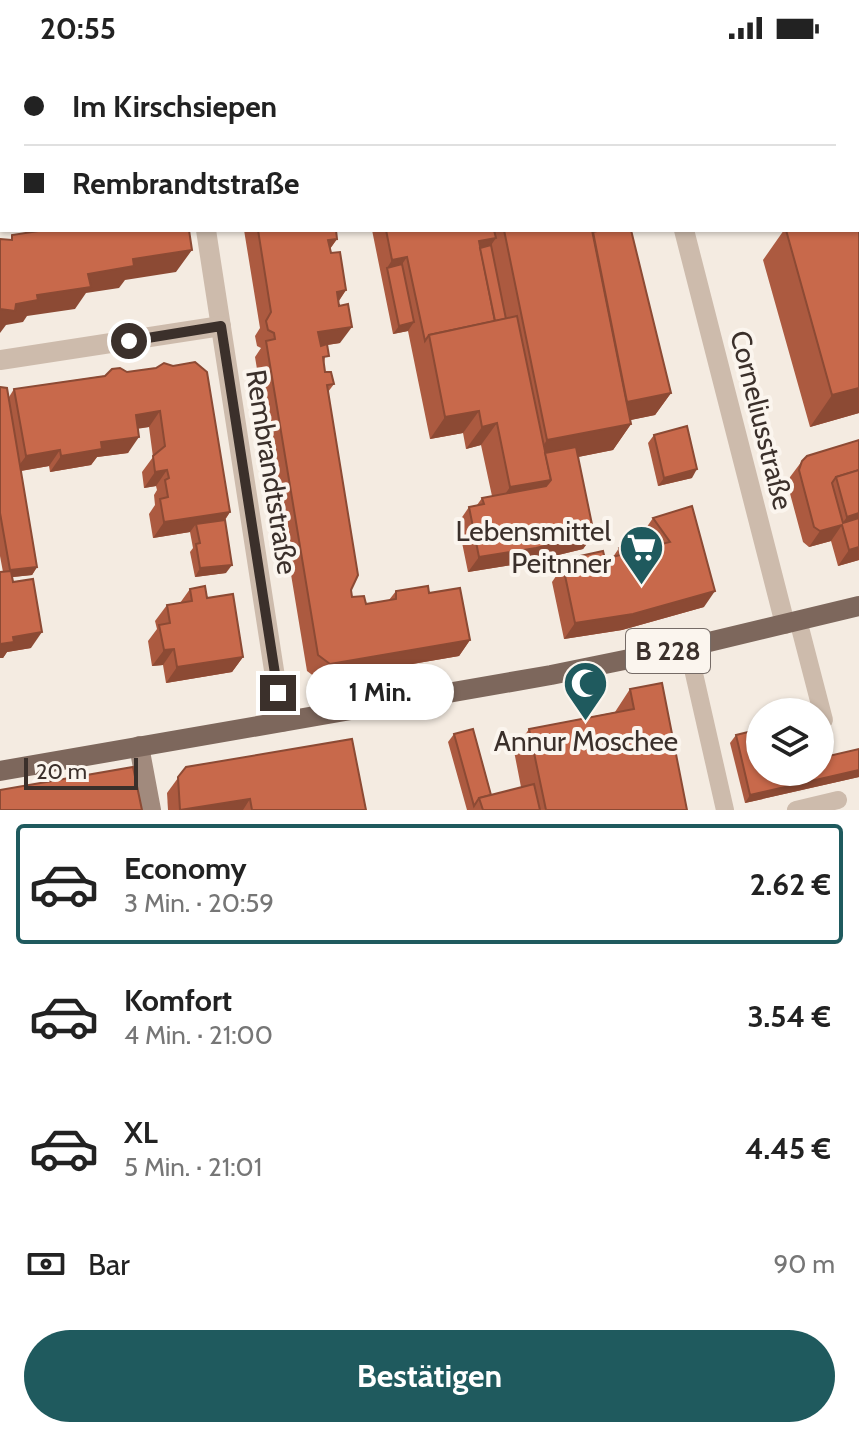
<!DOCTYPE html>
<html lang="de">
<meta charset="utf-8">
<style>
:root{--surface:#fff;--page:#f2f2f2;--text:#222;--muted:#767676;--line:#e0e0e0;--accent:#1f5a5e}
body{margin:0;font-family:Cabin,sans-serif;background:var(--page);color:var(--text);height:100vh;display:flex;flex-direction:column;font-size:30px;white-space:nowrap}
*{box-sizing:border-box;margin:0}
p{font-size:26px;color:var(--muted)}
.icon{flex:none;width:44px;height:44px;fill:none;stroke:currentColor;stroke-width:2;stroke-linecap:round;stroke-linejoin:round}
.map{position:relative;height:754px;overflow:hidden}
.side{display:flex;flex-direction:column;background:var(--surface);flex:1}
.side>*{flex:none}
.top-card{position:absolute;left:0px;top:0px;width:860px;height:176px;box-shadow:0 2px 6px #0004;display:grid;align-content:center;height:176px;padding:0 24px;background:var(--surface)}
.controls{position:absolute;left:746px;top:642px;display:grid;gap:16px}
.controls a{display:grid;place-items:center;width:88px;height:88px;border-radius:50%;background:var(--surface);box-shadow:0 2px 6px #0004;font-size:40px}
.scale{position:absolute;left:24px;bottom:20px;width:114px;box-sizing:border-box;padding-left:8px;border:4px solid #3b302b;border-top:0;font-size:22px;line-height:28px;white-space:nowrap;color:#3b302b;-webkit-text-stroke:6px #fbf5ee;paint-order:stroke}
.end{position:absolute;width:36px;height:36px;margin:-18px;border:10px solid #3b302b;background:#fff;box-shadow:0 0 0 4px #fff}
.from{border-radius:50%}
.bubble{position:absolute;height:56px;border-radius:28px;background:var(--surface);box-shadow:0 2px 6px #0004;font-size:26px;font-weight:800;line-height:56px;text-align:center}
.top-card b{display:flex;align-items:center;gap:28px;height:76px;font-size:30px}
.top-card b+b{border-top:2px solid var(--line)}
.top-card i{width:20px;height:20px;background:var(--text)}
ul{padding:14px 0 0;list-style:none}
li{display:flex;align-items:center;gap:24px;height:120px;margin:0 16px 12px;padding:0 8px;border:4px solid transparent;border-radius:8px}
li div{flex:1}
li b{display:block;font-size:30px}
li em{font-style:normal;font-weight:800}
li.current{border-color:var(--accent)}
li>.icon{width:72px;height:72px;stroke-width:1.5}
.pay{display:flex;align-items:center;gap:20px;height:88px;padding:0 24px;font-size:30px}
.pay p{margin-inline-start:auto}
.primary-button{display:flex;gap:16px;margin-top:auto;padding:16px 24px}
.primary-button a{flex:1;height:92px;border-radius:48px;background:var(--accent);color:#fff;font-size:32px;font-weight:800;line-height:92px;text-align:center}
.status{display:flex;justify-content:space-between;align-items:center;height:56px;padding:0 40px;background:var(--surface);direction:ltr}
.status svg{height:22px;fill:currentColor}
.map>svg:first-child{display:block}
</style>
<div class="status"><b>20:55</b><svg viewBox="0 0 49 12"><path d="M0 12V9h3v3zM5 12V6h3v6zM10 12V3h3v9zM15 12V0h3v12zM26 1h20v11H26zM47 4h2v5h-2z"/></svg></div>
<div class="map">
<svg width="859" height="754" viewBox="0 0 859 754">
<rect width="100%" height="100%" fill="#f4ebe1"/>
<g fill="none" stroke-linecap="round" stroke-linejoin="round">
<g stroke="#cdbbac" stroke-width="18">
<polyline points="798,564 824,664"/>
<polyline points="688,591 725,754"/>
<polyline points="796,754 838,744"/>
</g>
<g stroke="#cdbbac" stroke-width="20">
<polyline points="180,0 180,2"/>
<polyline points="640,0 641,2"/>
<polyline points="206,174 282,666"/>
<polyline points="684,174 785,568"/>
<polyline points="0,304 221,270"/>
</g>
<polyline stroke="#a18a7d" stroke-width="20" points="139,690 151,754"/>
<polyline stroke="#7d675c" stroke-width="20" points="0,715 551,619 688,591 859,550"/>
</g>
<g fill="#ac5a40">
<polygon points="27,0 98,0 99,2 26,2"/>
<rect x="225" y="0" width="95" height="2"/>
<polygon points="717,0 859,0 859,357 810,371 763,204 784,174 858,174 858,2 717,2"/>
<polygon points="244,174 336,174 337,183 330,193 346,234 339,245 340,287 327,289 324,308 325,316 334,328 328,336 352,541 366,548 389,544 396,535 429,537 470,584 459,600 319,624 307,615 255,301 261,292 257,290 255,280 260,272"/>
<polygon points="372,174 592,174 671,337 655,359 630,364 631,368 613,394 578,401 594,478 583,493 525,507 468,516 458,467 469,451 477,449 482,442 492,440 481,389 466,393 463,377 430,383 408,275 393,278"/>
<polygon points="156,312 230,456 225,464 226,517 195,521 190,496 193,492 190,476 153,482 149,458 155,449 154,439 157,434 156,430 144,432 142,416 153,401 149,371 138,372 128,397 97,401 91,409 50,416 49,410 21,415 37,511 32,519 12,521 31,592 7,596 3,602 3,516 0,500 0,331 9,341 14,333"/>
<polygon points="654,379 692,422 658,430 648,387"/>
<polygon points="859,384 859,504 838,510 831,485 809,491 803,486 788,430 790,421 802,405"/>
<polygon points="692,450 704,551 622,574 564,583 552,526 563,510 574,508 580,500 605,503 613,501 619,492 637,494 651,491 642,478 653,462"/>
<polygon points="190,533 207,542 243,601 232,616 166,627 163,609 152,610 148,585 157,573 155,565 167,549 180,547"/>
<polygon points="630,633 687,754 467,754 448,686 454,678 491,739 521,731 514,695 529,673 615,656"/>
<polygon points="736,679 760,716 859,693 859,721 745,747 730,687"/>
<polygon points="186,711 366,754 168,754 167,737"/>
</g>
<g fill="#8c4a34">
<polygon points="738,0 781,0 780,2 736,2"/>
<polygon points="496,182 485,198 475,200 479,185"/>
<polygon points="337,183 326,198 328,184"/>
<polygon points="192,194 176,216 125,224 119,232 86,237 75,253 27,260 23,266 6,269 0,277 0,253 88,218 133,203"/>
<polygon points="407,201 396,217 387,212 392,204"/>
<polygon points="346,234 335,250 337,236"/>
<polygon points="414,266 408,275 393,278 399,270"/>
<polygon points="352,271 340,287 307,292 318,276"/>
<polygon points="859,332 859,357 810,371 832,339"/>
<polygon points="671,337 655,359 607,369 623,347"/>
<polygon points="160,355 149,371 124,375 136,359"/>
<polygon points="479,355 463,377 430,383 445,361"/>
<polygon points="497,367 481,389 466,393 482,371"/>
<polygon points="631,368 613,394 528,411 547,384"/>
<polygon points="139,381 128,397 97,401 91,409 50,416 61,400 101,386"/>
<polygon points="60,394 49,410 14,416 26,400"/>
<polygon points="697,413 692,422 658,430 664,422"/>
<polygon points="167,414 156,430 144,432 155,416"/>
<polygon points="551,424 535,446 495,453 510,431"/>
<polygon points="230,456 219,472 196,468 190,476 153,482 164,466"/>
<polygon points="859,457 859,474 842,469 831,485 809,491 820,475 841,469 847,461"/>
<polygon points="594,478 583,493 525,507 468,516 479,501"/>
<polygon points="859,491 859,504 838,510 849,494"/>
<polygon points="232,509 226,517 195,521 200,512"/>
<polygon points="37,511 32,519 4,522 10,514"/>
<polygon points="715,535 704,551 622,574 564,583 575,567"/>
<polygon points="42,576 31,592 7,596 3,602 0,602 0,588 13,581"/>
<polygon points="470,584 459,600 319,624 330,608"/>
<polygon points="174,593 163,609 152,610 164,594"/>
<polygon points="243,601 232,616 166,627 177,611"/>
<polygon points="859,714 859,721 745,747 750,739"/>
<polygon points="250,743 243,754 180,754"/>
</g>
<g fill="#c8694b" stroke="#8c4a34" stroke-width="2">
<polygon points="40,0 98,0 99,2 40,2"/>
<rect x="244" y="0" width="76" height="2"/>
<polygon points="805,0 859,0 859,332 832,339 786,174 858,174 858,2 806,2"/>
<polygon points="45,174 189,174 192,194 133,203 134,210 88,218 91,231 37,239 38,244 16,248 15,255 0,253 0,183 12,184 12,179"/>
<polygon points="258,174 336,174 337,183 328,184 331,197 340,196 346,234 337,236 339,250 348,248 352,271 318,276 321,290 327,288 329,300 323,301 325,316 331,316 334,328 327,329 358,519 351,534 352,541 364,540 366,548 396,543 396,535 428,530 429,537 460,532 470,584 330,608 318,599 266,285 275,283 274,277 268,274 266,265 271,256"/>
<polygon points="386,174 494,174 496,182 479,185 495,265 429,279 425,285 407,201 392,204"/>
<polygon points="504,174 592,174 631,368 547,384"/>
<polygon points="601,174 631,174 671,337 627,346 593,176"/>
<polygon points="491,189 506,263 495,265 480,192"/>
<polygon points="402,208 414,266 399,270 387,212"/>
<polygon points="517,260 551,424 510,431 497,367 482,371 479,355 445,361 429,279"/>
<polygon points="195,306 207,316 230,456 164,466 160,443 168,441 165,424 169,422 167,414 155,416 153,400 165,390 160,355 136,359 139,381 101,386 102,393 61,400 60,394 26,400 14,333 105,320 112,313 120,312 127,316 156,312 164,307 173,310"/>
<polygon points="0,331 7,332 37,511 10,514 0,457"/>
<polygon points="687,370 697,413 664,422 654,379"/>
<polygon points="859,384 859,414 836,421 832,427 843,467 859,462 859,491 849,494 842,469 820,475 814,471 799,414 802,405 807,400"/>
<polygon points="576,391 594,478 536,492 479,501 469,451 484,448 482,442 546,430 551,424 545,397"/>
<polygon points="859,414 859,457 847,461 836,421"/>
<polygon points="692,450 715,535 633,558 575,567 563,510 582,507 580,500 603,495 605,503 620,499 619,492 635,488 637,494 670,486 653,462"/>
<polygon points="225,464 232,509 200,512 196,488 200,487 196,468"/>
<polygon points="11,515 13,526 33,523 42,576 13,581 14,586 0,588 0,516"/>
<polygon points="205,530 207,542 233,538 243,601 177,611 174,593 164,594 159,569 170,567 167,549 192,545 190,533"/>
<polygon points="662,627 687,754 546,754 529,673 634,653 630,633"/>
<polygon points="473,673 491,739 479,742 474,750 454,678"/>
<polygon points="760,673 760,716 820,716 820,702 859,693 859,714 750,739 736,679"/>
<polygon points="352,683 366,754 252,754 250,743 180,754 178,721 186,711"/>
<polygon points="133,711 142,754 0,754 0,734"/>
<polygon points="534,728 540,754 483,754 479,742"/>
</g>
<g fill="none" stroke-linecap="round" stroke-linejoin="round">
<polyline stroke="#3b302b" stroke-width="10" points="129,285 221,270 278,637"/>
</g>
<defs>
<symbol id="supermarket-pin" viewBox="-11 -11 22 30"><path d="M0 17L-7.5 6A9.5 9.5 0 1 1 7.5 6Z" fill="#1f5a5e" stroke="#fbf5ee"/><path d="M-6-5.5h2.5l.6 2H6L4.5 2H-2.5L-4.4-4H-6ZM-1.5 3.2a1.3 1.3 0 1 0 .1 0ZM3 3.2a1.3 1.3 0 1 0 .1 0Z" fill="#fff"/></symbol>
<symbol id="mosque-pin" viewBox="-11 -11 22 30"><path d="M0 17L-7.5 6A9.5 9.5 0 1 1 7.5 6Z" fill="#1f5a5e" stroke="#fbf5ee"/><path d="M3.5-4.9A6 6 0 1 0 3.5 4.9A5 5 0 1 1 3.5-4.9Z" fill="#fff"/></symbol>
</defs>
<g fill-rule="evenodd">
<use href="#supermarket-pin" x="616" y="466" width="51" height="69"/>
<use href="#mosque-pin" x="560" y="602" width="51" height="69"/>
</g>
<g text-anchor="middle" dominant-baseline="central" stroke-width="8" stroke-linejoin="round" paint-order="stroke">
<rect fill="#fbf5ee" stroke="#756b66" stroke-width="2" x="626" y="573" width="84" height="44" rx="6"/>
<g font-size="26" font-weight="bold" fill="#3b302b">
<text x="668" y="595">B 228</text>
</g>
<g font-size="28" fill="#3b302b" stroke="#fbf5ee">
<text transform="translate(762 364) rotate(76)">Corneliusstraße</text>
<text transform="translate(272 416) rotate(81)">Rembrandtstraße</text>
</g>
<g font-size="28" fill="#3b302b" stroke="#fbf5ee" text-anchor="end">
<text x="611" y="475">Lebensmittel<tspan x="611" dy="32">Peitnner</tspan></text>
<text x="586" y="685" text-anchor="middle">Annur Moschee</text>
</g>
</g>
</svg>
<div class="controls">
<a><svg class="icon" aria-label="layers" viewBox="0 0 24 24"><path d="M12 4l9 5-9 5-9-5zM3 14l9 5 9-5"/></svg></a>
</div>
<div class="scale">20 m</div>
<i class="end from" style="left:129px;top:285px"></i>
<i class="end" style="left:278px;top:637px"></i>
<div class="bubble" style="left:306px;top:608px;width:148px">1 Min.</div>
<div class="top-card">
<b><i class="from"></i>Im Kirschsiepen</b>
<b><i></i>Rembrandtstraße</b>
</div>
</div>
<section class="side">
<ul>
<li class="current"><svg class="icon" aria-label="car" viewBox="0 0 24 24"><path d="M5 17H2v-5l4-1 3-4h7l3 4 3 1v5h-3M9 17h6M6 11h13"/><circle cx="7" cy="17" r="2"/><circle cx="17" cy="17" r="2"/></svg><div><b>Economy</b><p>3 Min. · 20:59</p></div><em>2.62 €</em></li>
<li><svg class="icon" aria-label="car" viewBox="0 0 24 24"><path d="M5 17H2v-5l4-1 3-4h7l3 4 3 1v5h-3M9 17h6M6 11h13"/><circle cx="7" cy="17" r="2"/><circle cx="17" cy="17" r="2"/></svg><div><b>Komfort</b><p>4 Min. · 21:00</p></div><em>3.54 €</em></li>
<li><svg class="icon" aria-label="car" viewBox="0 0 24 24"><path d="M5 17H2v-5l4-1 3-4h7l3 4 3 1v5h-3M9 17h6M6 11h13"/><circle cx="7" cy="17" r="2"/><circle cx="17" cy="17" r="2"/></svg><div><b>XL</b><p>5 Min. · 21:01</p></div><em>4.45 €</em></li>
</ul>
<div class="pay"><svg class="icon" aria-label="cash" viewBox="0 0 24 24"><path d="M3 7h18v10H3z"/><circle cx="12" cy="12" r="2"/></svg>Bar<p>90 m</p></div>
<div class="primary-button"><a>Bestätigen</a></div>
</section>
